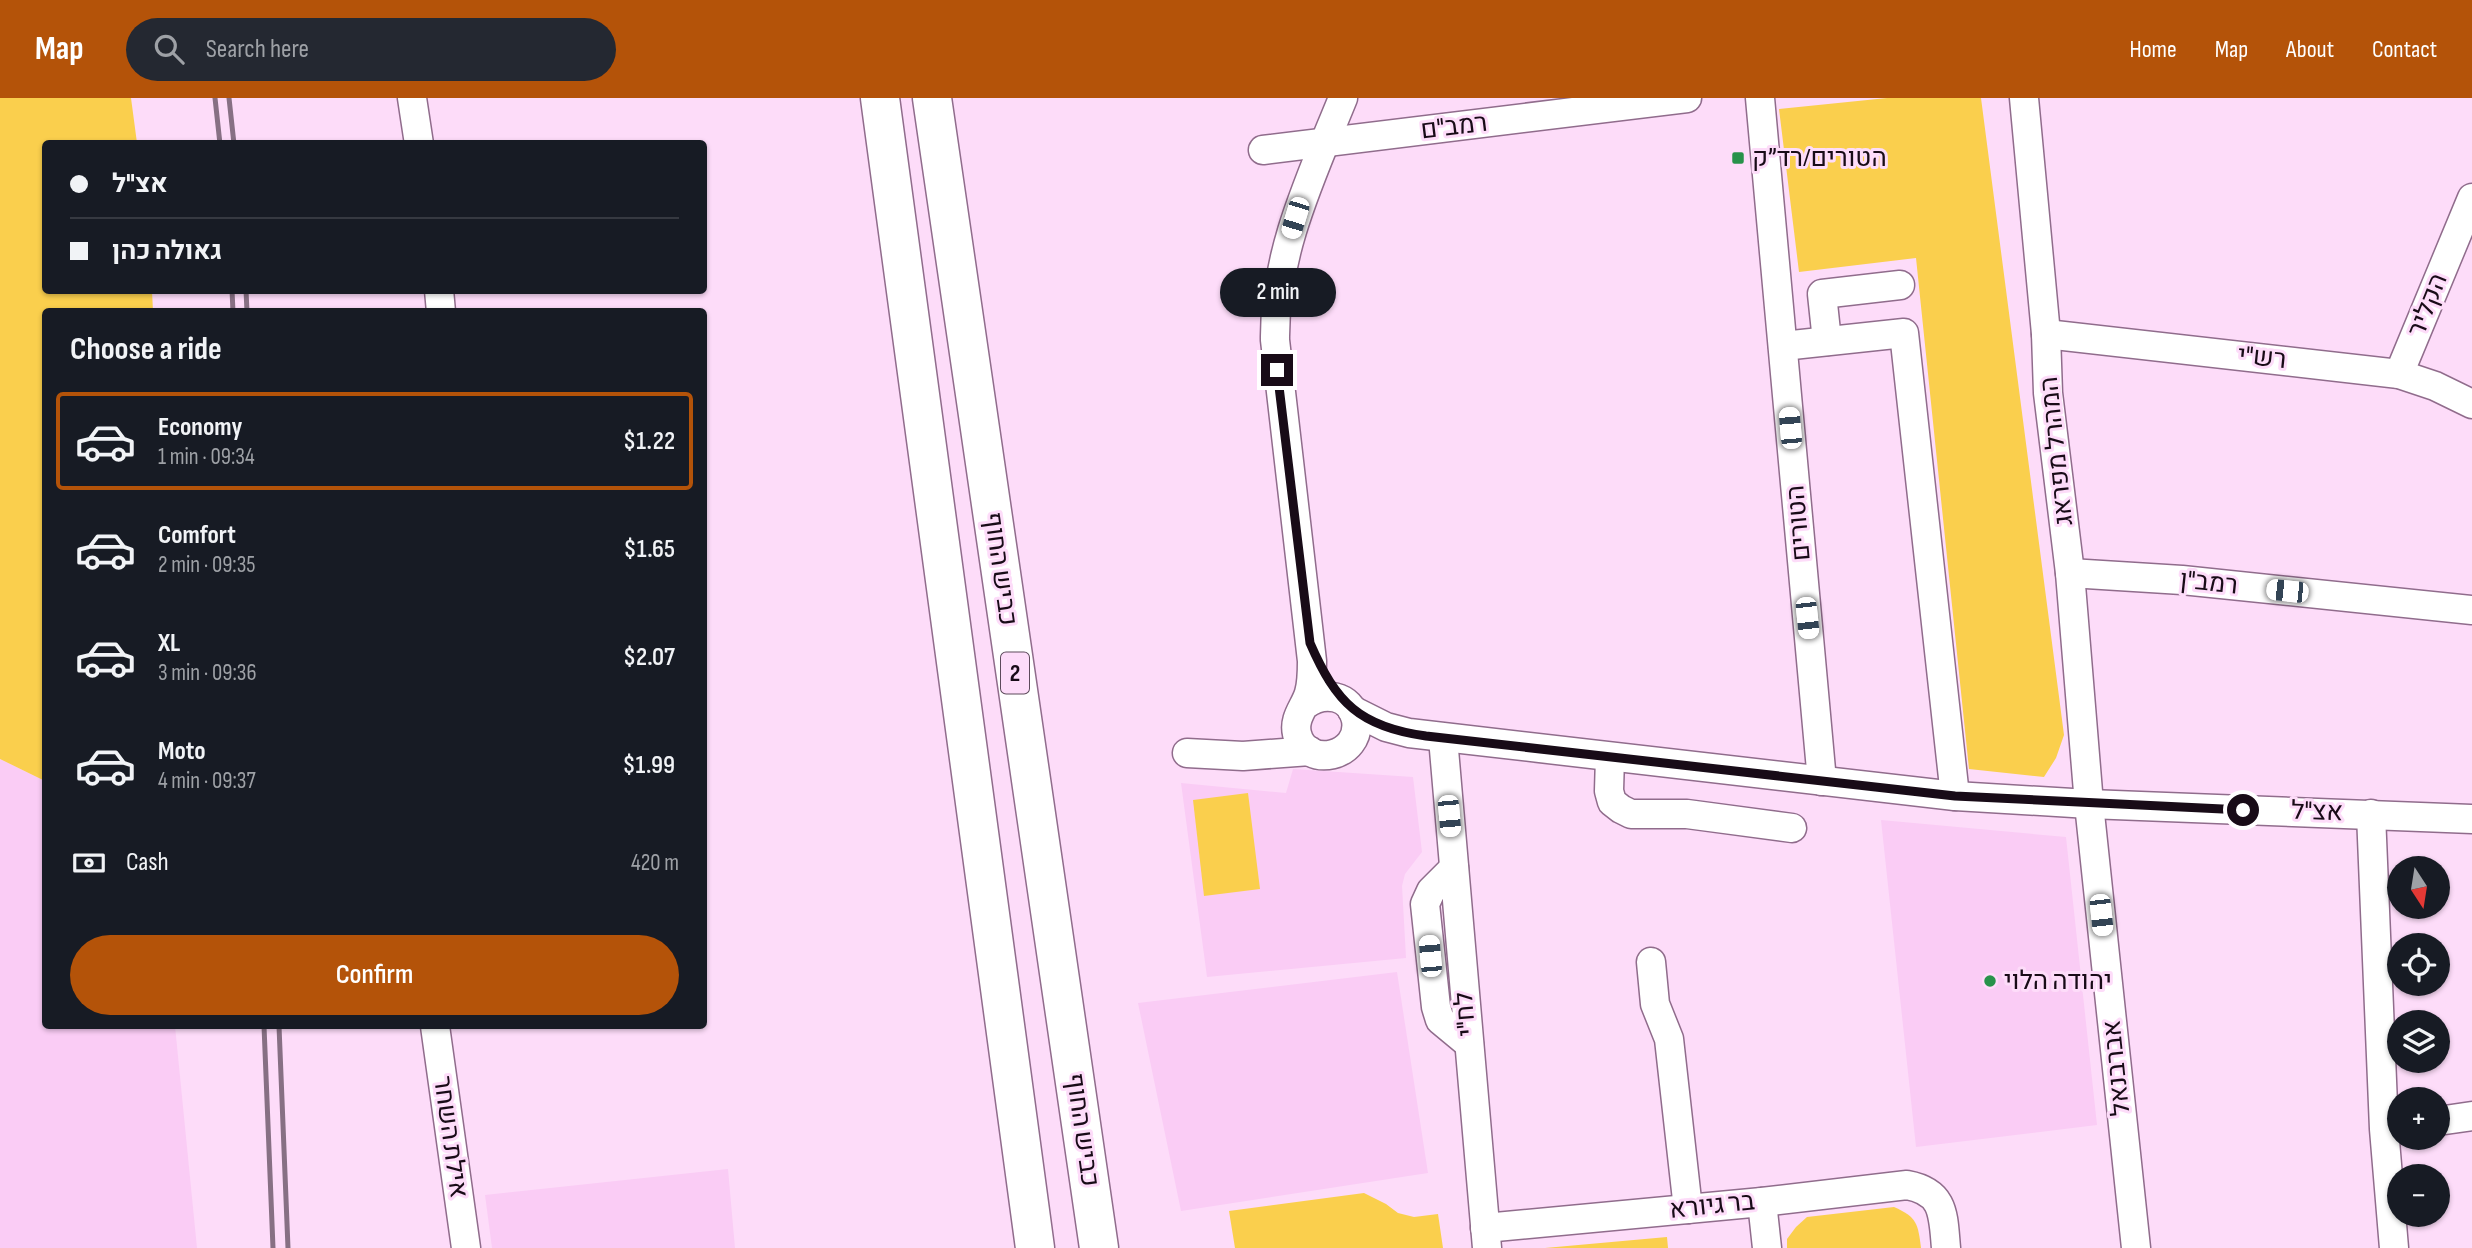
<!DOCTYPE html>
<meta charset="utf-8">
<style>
:root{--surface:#171b24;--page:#242831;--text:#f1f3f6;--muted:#9ea1a6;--line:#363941;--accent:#b45309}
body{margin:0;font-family:"Sofia Sans Condensed",Heebo,sans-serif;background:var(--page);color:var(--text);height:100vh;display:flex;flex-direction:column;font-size:26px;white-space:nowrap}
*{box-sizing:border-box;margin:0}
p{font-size:23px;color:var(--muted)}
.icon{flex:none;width:38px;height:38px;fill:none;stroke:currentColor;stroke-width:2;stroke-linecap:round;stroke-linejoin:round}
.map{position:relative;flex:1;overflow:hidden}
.panel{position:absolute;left:42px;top:210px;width:665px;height:721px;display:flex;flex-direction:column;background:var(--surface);border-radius:7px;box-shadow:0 2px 5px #0004}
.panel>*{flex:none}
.banner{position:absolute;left:42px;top:42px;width:665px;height:154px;border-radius:7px;box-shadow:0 2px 5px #0004;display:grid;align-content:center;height:154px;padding:0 28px;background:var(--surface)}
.needle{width:46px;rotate:168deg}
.tools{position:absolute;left:2387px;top:758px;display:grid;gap:14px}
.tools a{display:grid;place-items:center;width:63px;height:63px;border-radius:50%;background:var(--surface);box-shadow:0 2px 5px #0004;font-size:35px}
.end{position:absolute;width:32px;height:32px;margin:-16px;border:9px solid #180b17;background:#fff;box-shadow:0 0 0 4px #fff}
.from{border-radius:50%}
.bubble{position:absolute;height:49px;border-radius:24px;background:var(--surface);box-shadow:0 2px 5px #0004;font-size:23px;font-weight:600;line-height:49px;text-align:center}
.car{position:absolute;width:21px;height:42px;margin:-21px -10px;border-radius:9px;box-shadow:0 0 5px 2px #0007;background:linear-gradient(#fff 24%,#345 0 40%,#fff 0 76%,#345 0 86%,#fff 0)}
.banner b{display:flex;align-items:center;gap:24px;height:66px;font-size:26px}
.banner b+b{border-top:2px solid var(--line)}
.banner i{width:18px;height:18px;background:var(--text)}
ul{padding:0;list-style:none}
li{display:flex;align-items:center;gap:21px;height:98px;margin:0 14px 10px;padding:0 14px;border:4px solid transparent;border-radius:7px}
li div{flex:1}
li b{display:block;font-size:26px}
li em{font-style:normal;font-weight:600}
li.selected{border-color:var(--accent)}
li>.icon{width:63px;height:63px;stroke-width:1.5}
h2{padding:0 28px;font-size:32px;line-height:84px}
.pay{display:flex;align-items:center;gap:18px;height:77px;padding:0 28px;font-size:26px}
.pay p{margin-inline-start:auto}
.cta{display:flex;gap:14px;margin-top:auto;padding:14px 28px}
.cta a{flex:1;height:80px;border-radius:42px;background:var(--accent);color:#fff;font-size:28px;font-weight:600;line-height:80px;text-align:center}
header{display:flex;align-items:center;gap:42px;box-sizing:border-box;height:98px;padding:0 35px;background:var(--accent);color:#fff}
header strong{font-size:33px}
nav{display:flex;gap:38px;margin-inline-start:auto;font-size:24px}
.search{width:490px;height:63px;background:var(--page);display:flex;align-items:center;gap:18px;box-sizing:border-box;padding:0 24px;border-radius:38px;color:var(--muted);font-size:26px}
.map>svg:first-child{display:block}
</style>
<header>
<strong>Map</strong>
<div class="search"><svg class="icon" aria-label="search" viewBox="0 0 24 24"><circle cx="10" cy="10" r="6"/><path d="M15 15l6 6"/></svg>Search here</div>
<nav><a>Home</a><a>Map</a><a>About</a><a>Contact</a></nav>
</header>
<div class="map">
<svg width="2472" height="1150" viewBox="0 0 2472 1150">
<rect width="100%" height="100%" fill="#fddcf9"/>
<g fill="#faccf5">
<polygon points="0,661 45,683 46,928 175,928 197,1150 0,1150"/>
<polygon points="1293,671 1413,679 1422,754 1405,776 1402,788 1406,860 1207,879 1181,685 1286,695"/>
<polygon points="1881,722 2066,739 2097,1027 1916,1049"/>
<polygon points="1397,874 1428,1075 1181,1113 1138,905"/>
<polygon points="728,1071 735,1150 492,1150 485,1097"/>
</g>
<g fill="#facf4d">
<polygon points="0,0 131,0 137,45 46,46 46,192 152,193 153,213 46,214 45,683 0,661"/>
<polygon points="1887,0 1981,0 2064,637 2056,660 2044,679 1969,671 1916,160 1799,174 1779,11"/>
<polygon points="1248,695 1260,791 1204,798 1193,702"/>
<polygon points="1364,1095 1386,1106 1398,1115 1414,1119 1438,1116 1443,1150 1235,1150 1229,1113"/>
<path d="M 1894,1109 C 1917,1119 1918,1126 1921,1150 L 1787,1150 L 1787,1141 L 1796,1129 L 1807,1119 Z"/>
<polygon points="1667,1139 1668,1150 1545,1150"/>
</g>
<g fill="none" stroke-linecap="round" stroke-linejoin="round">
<defs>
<g id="minor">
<polyline points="412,0 419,46"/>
<polyline points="1760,0 1822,683"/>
<polyline points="2024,0 2046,236 2048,295 2070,475 2089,706 2136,1150"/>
<polyline points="1263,52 1687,0"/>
<polyline points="439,192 441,214"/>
<polyline points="2046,236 2399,276 2435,288 2472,306"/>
<polyline points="1827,243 1822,196 1900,187"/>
<polyline points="1783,248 1904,235 1955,698"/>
<polyline points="2399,276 2472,100"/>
<polyline points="2070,475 2182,482 2472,512"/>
<path d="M 1305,607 C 1323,593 1351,596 1356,622 C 1362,659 1306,672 1297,636 C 1293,620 1305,609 1309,595 C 1312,585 1312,573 1312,563 L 1275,242 C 1274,156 1311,79 1343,0"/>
<polyline points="1352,612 1386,629 1409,635 1955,698 2089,706 2472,721"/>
<polyline points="1443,640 1487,1150"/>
<polyline points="1187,655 1243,658 1310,653"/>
<polyline points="1610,659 1609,693 1612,704 1621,711 1631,716 1687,716 1792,730"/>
<polyline points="2371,716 2384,1031 2394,1150"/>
<polyline points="1454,770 1431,793 1425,806 1436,909 1440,922 1469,946"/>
<polyline points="1651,864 1655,906 1669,941 1688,1111"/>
<polyline points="435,928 466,1150"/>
<polyline points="2438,1023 2472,1018"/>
<polyline points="1762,1104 1767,1150"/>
<path d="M 1485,1130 L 1762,1104 L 1907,1087 C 1945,1094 1943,1117 1946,1150"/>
</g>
<g id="highway">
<polyline points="880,0 1035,1150"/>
<polyline points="932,0 1099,1150"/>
</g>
</defs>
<use href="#minor" stroke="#906c8c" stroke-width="31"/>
<use href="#highway" stroke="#906c8c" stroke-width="41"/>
<use href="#minor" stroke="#fff" stroke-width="28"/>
<use href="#highway" stroke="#fff" stroke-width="38"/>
<g stroke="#877084" stroke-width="5">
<polyline points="215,0 220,46"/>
<polyline points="229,0 234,46"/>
<polyline points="232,192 233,214"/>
<polyline points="246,192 247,214"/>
<polyline points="264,928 273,1150"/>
<polyline points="279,928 288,1150"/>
</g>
</g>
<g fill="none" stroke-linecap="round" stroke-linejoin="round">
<path stroke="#180b17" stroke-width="9" d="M 1277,272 L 1310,545 C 1336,605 1360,629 1426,638 L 1955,698 L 2243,712"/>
</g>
<g fill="#27924a" stroke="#fddcf9" stroke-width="2.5">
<rect x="1731" y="53" width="14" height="14" rx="3.5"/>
<circle cx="1990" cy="883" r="7"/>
</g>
<g text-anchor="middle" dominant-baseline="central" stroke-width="6" stroke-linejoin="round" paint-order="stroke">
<rect fill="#fddcf9" stroke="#5d4a5b" stroke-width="2" x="1001" y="554.5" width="28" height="41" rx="5"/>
<g font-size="24" font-weight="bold" fill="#180b17">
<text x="1015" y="575">2</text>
</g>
<g font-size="26" fill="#180b17" stroke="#fddcf9">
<text transform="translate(1454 29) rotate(-7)">רמב"ם</text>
<text transform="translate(2428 207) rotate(-68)">הקליר</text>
<text transform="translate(2262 260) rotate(6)">רש"י</text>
<text transform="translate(2057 353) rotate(-96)">המהרל מפראג</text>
<text transform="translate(1799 425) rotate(-95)">הטורים</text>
<text transform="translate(1000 471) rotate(82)">כביש החוף</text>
<text transform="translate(2209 485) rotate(6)">רמב"ן</text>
<text transform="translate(2317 714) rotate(2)">אצ"ל</text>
<text transform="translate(1466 916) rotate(-95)">לח"י</text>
<text transform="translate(2117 970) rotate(-96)">אברבנאל</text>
<text transform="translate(1082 1032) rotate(82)">כביש החוף</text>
<text transform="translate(450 1039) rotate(82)">אילת השחר</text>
<text transform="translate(1712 1108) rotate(-6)">בר גיורא</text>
</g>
<g font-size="26" fill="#180b17" stroke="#fddcf9" text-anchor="start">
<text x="1752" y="60">הטורים/רד״ק</text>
<text x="2004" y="883">יהודה הלוי</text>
</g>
</g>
</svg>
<div class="tools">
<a><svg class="needle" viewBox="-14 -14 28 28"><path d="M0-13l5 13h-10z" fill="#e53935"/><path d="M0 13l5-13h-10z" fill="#9ea1a6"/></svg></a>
<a><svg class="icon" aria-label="locate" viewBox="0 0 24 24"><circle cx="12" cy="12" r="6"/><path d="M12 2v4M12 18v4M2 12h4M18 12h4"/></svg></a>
<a><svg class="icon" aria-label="layers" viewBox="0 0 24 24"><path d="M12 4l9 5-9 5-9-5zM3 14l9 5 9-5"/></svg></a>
<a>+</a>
<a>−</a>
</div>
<i class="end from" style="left:2243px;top:712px"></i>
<i class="end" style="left:1277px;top:272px"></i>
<div class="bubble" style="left:1220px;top:170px;width:116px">2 min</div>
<i class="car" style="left:1295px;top:120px;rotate:197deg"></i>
<i class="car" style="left:1790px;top:330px;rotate:355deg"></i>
<i class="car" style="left:2287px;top:493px;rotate:276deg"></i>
<i class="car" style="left:1807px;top:520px;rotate:174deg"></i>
<i class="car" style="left:1449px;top:718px;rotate:175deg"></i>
<i class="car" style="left:2101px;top:817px;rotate:174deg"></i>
<i class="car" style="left:1430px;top:858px;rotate:355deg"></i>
<div class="banner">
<b><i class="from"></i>אצ&quot;ל</b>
<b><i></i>גאולה כהן</b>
</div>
<section class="panel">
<h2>Choose a ride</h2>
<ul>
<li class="selected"><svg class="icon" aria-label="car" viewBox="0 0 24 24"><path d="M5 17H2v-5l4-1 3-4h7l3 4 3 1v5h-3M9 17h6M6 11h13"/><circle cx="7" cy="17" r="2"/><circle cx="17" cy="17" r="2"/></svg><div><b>Economy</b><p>1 min · 09:34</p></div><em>$1.22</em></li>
<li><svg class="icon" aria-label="car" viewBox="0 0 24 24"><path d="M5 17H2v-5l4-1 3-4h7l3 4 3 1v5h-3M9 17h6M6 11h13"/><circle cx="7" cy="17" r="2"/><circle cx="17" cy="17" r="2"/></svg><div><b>Comfort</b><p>2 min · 09:35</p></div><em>$1.65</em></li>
<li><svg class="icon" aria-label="car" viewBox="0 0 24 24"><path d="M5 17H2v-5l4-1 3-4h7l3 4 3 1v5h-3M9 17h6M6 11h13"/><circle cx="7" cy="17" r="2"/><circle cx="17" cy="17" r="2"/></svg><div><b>XL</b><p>3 min · 09:36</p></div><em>$2.07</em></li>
<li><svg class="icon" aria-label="car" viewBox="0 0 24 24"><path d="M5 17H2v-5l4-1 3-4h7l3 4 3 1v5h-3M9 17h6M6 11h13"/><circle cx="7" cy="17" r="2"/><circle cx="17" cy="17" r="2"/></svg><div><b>Moto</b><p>4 min · 09:37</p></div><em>$1.99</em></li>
</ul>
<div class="pay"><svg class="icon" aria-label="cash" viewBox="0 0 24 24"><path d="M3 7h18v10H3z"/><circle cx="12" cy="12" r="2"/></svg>Cash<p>420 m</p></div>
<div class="cta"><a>Confirm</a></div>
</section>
</div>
